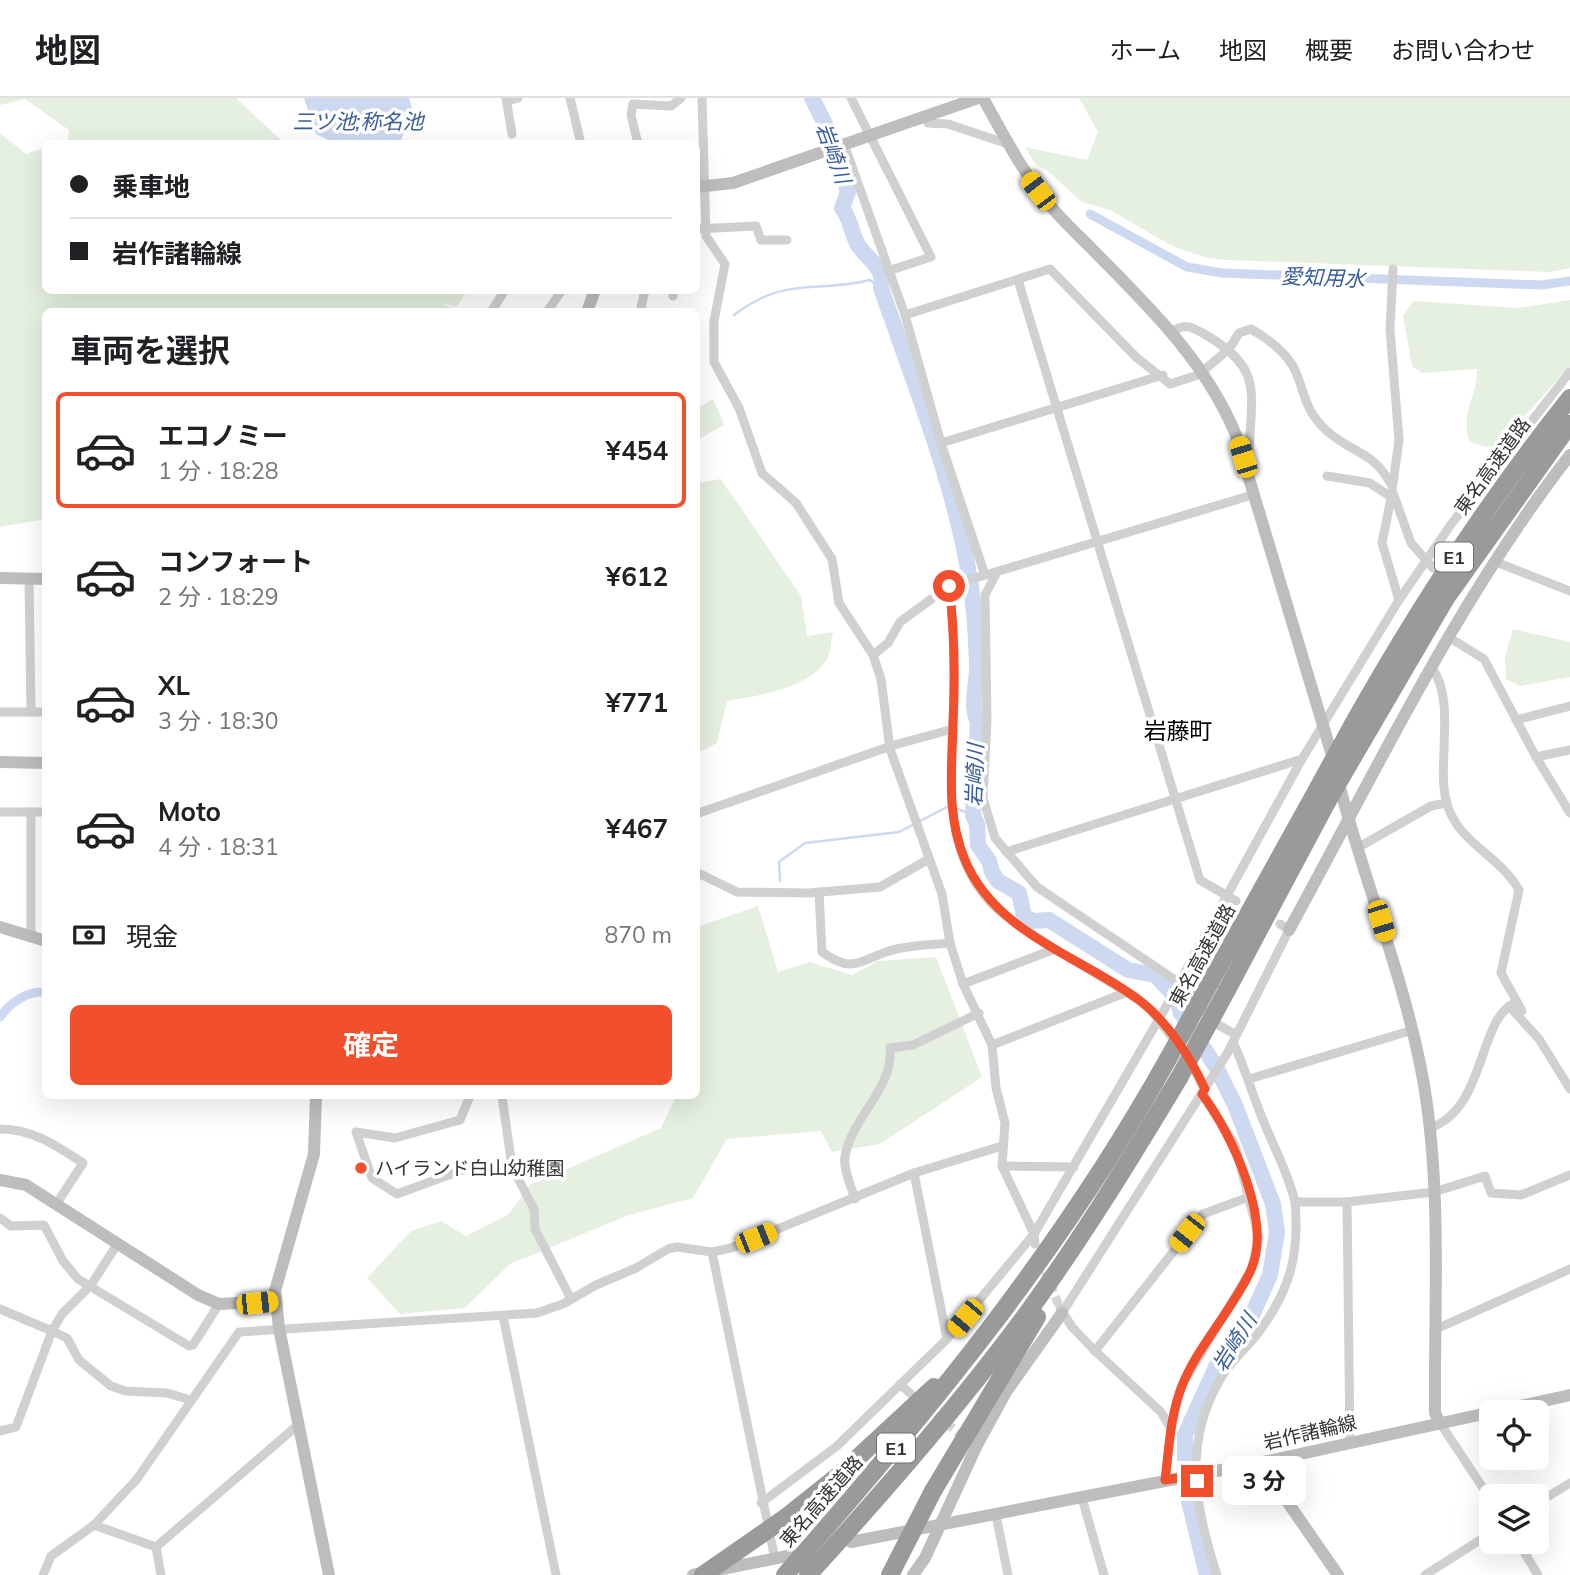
<!DOCTYPE html>
<html lang="ja">
<meta charset="utf-8">
<style>
:root{--surface:#fff;--page:#f2f2f2;--text:#202124;--muted:#757577;--line:#e0e0e0;--accent:#f24f2c}
body{margin:0;font-family:Mulish,"Noto Sans JP",sans-serif;background:var(--page);color:var(--text);height:100vh;display:flex;flex-direction:column;font-size:26px;white-space:nowrap}
*{box-sizing:border-box;margin:0}
p{font-size:23px;color:var(--muted)}
.icon{flex:none;width:38px;height:38px;fill:none;stroke:currentColor;stroke-width:2;stroke-linecap:round;stroke-linejoin:round}
.map{position:relative;flex:1;overflow:hidden}
.side{position:absolute;left:42px;top:210px;width:658px;height:791px;display:flex;flex-direction:column;background:var(--surface);border-radius:10px;box-shadow:0 7px 28px #0002}
.side>*{flex:none}
.hud{position:absolute;left:42px;top:42px;width:658px;height:154px;border-radius:10px;box-shadow:0 7px 28px #0002;display:grid;align-content:center;height:154px;padding:0 28px;background:var(--surface)}
.tools{position:absolute;left:1479px;top:1302px;display:grid;gap:14px}
.tools a{display:grid;place-items:center;width:70px;height:70px;border-radius:10px;background:var(--surface);box-shadow:0 7px 28px #0002;font-size:35px}
.end{position:absolute;width:32px;height:32px;margin:-16px;border:9px solid #f24f2c;background:#fff;box-shadow:0 0 0 4px #fff}
.from{border-radius:50%}
.bubble{position:absolute;height:49px;border-radius:10px;background:var(--surface);box-shadow:0 7px 28px #0002;font-size:23px;font-weight:700;line-height:49px;text-align:center}
.car{position:absolute;width:21px;height:42px;margin:-21px -10px;border-radius:9px;box-shadow:0 0 5px 2px #0007;background:linear-gradient(#f5c518 24%,#345 0 40%,#f5c518 0 76%,#345 0 86%,#f5c518 0)}
.hud b{display:flex;align-items:center;gap:24px;height:66px;font-size:26px}
.hud b+b{border-top:2px solid var(--line)}
.hud i{width:18px;height:18px;background:var(--text)}
ul{padding:0;list-style:none}
li{display:flex;align-items:center;gap:21px;height:116px;margin:0 14px 10px;padding:0 14px;border:4px solid transparent;border-radius:10px}
li div{flex:1}
li b{display:block;font-size:26px}
li em{font-style:normal;font-weight:700}
li.selected{border-color:var(--accent)}
li>.icon{width:63px;height:63px;stroke-width:1.5}
h2{padding:0 28px;font-size:32px;line-height:84px}
.pay{display:flex;align-items:center;gap:18px;height:77px;padding:0 28px;font-size:26px}
.pay p{margin-inline-start:auto}
.action{display:flex;gap:14px;margin-top:auto;padding:14px 28px}
.action a{flex:1;height:80px;border-radius:10px;background:var(--accent);color:#fff;font-size:28px;font-weight:700;line-height:80px;text-align:center}
header{display:flex;align-items:center;gap:42px;box-sizing:border-box;height:98px;padding:0 35px;background:var(--surface);border-bottom:2px solid var(--line)}
header strong{font-size:33px}
nav{display:flex;gap:38px;margin-inline-start:auto;font-size:24px}
.map>svg:first-child{display:block}
</style>
<header>
<strong>地図</strong>
<nav><a>ホーム</a><a>地図</a><a>概要</a><a>お問い合わせ</a></nav>
</header>
<div class="map">
<svg width="1570" height="1477" viewBox="0 0 1570 1477">
<rect width="100%" height="100%" fill="#fff"/>
<g fill="#e5f0e1">
<polygon points="0,0 236,0 284,45 68,45 69,32 25,1 0,7"/>
<polygon points="1079,0 1570,0 1570,170 1549,174 1227,162 1207,160 1172,148 1110,112 1082,104 1049,74 1036,67 1025,49 1087,62 1098,34"/>
<polygon points="0,35 26,56 45,49 46,192 467,193 457,209 441,205 458,213 46,214 45,421 0,429"/>
<path d="M 1570,202 L 1570,268 L 1498,347 L 1485,349 L 1469,343 C 1461,309 1477,302 1477,271 L 1422,275 L 1412,268 L 1403,218 L 1413,203 L 1517,210 Z"/>
<polygon points="713,301 724,327 697,342 697,311"/>
<path d="M 721,381 L 801,498 L 807,538 L 833,534 C 831,542 831,554 827,561 C 811,590 756,598 727,603 L 717,645 L 697,655 L 697,385 Z"/>
<polygon points="1513,531 1570,544 1570,579 1520,588 1506,581 1505,559"/>
<polygon points="758,808 778,874 810,864 852,877 878,863 936,859 982,979 880,1046 832,1054 821,1033 727,1041 693,1100 629,1117 510,1166 465,1210 400,1216 367,1180 411,1133 441,1123 466,1138 509,1116 530,1087 661,1030 676,998 696,998 697,829"/>
</g>
<polygon fill="#ccd9f0" points="304,0 409,0 413,14 400,45 334,45 316,36"/>
<g fill="none" stroke-linecap="round" stroke-linejoin="round">
<g stroke="#ccd9f0" stroke-width="2.5">
<path d="M 734,217 C 787,177 814,196 870,182 L 881,190"/>
<polyline points="955,710 973,717"/>
<polyline points="780,783 779,764 805,745 899,734 949,708"/>
</g>
<g stroke="#ccd9f0" stroke-width="9">
<polyline points="1090,116 1187,169 1222,175 1541,187 1570,183"/>
<path d="M 0,919 C 11,904 26,893 46,894"/>
</g>
<path stroke="#ccd9f0" stroke-width="16" d="M 812,0 L 830,36 L 848,94 L 842,110 C 851,121 851,135 858,147 C 867,161 886,170 881,190 C 913,283 952,378 969,476 C 974,505 976,536 977,566 C 978,585 969,606 978,624 L 973,717 L 977,726 L 978,747 L 989,763 L 992,774 L 998,783 L 1019,795 L 1024,818 L 1033,823 L 1049,822 L 1128,872 L 1155,877 L 1176,899 L 1181,915 L 1216,969 L 1235,1007 L 1273,1106 L 1277,1134 L 1270,1177 L 1250,1222 L 1220,1260 L 1185,1337 L 1185,1387 L 1207,1477"/>
<g stroke="#d6d6d6" stroke-width="9" stroke-dasharray="9 4.5" stroke-linecap="butt">
<polyline points="1040,1161 1059,1208"/>
<polyline points="925,1308 966,1341"/>
</g>
<g stroke="#d0d0d0" stroke-width="9">
<polyline points="506,0 512,36"/>
<polyline points="570,0 581,46"/>
<polyline points="702,0 706,138 725,166 714,223 714,264 739,310 762,375 796,405 832,461 839,505 873,557 881,581 890,651 942,796 950,845 963,886 992,947 996,990 1005,1025 1002,1068 1034,1136 1035,1146"/>
<polyline points="851,0 931,159 888,173"/>
<polyline points="507,3 518,0"/>
<polyline points="925,18 928,25 948,26 1008,46"/>
<polyline points="638,46 631,17 633,6 671,8 681,0"/>
<polyline points="844,46 905,217 941,345 985,477"/>
<polyline points="696,131 756,128 761,142 787,142"/>
<polyline points="1393,171 1390,231 1399,342 1392,392 1411,445 1433,470"/>
<polyline points="1018,182 1200,782 1236,803"/>
<polyline points="673,198 673,192"/>
<polyline points="491,214 505,192"/>
<polyline points="547,214 562,192"/>
<polyline points="640,214 645,192"/>
<path d="M 905,217 L 1050,171 L 1136,259 L 1170,286 L 1198,277 L 1229,251 L 1239,235 L 1251,231 C 1267,240 1287,255 1295,272 C 1306,297 1304,312 1327,333 C 1354,357 1372,351 1392,388"/>
<path d="M 1172,233 C 1186,225 1192,229 1206,237 C 1262,270 1252,292 1249,352 L 1243,359"/>
<polyline points="941,345 1163,277"/>
<polyline points="1327,378 1370,385 1394,401 1390,405 1382,445 1399,502"/>
<polyline points="1496,464 1570,493"/>
<polyline points="996,476 985,497 987,622 983,700 995,740 1037,789 1187,890 1213,924 1235,936"/>
<polyline points="29,480 31,614"/>
<path d="M 949,488 C 954,526 955,562 954,600 C 952,669 939,748 990,804 C 1008,823 1034,836 1055,851"/>
<polyline points="1450,540 1484,561 1536,659"/>
<polyline points="873,557 888,545 900,524 949,488 1252,397"/>
<path d="M 1432,570 C 1456,602 1437,664 1446,702 C 1456,745 1498,755 1519,792 L 1501,875 L 1522,913"/>
<polyline points="0,614 46,614"/>
<polyline points="1516,622 1570,608"/>
<polyline points="1570,652 1536,659 1570,715"/>
<polyline points="0,714 46,714"/>
<polyline points="696,716 894,647 953,631"/>
<polyline points="1359,749 1431,708 1446,705"/>
<polyline points="1006,754 1302,661"/>
<polyline points="696,774 737,794 809,795 880,789 929,761"/>
<path d="M 819,794 L 822,854 C 853,876 858,863 889,853 C 908,847 930,847 950,845"/>
<polyline points="31,839 31,714"/>
<polyline points="963,886 1055,851 1139,902 1151,912 1176,945"/>
<polyline points="1509,908 1539,941 1570,991"/>
<path d="M 1233,944 C 1245,970 1252,996 1263,1022 C 1274,1050 1288,1074 1295,1104 L 1347,1104 L 1434,1094 L 1485,1078 L 1491,1095 L 1521,1097 L 1570,1077"/>
<polyline points="992,947 1127,894"/>
<polyline points="1189,962 1204,991"/>
<polyline points="1249,981 1413,932"/>
<polyline points="470,998 460,1022 395,1040 356,1034 372,1080 397,1096 468,1070 512,1069"/>
<polyline points="502,998 512,1069 534,1111 535,1131 571,1201"/>
<path d="M 1430,1030 C 1486,1011 1478,920 1515,905"/>
<path d="M 0,1031 C 33,1031 57,1048 83,1065 L 57,1105"/>
<polyline points="1002,1068 1074,1069"/>
<polyline points="914,1075 947,1241"/>
<path d="M 855,1101 C 851,1088 843,1071 845,1059 C 851,1019 894,991 890,950 L 913,947 L 979,915"/>
<polyline points="1347,1104 1350,1344"/>
<polyline points="0,1120 11,1128 44,1127 63,1163 78,1181 189,1248 193,1247 219,1206"/>
<polyline points="118,1145 91,1187 62,1216 52,1233 67,1240 79,1262 111,1288 125,1293 167,1295 191,1302"/>
<polyline points="712,1154 775,1461"/>
<polyline points="1060,1210 1072,1229 1095,1253 1161,1314 1171,1331 1165,1383"/>
<polyline points="0,1211 52,1233 16,1329 0,1333"/>
<polyline points="1062,1215 1228,954 1289,832 1280,826"/>
<polyline points="503,1218 556,1477"/>
<polyline points="1434,1232 1570,1171"/>
<polyline points="1095,1253 1203,1116 1249,1099"/>
<polyline points="900,1286 912,1297"/>
<polyline points="1440,1325 1491,1402"/>
<polyline points="1171,1331 1181,1289 1251,1172 1259,1140 1235,1047 1202,996"/>
<polyline points="1082,1400 1104,1477"/>
<polyline points="761,1405 837,1348 947,1241 1034,1136 1163,914 1302,661 1399,502 1452,425 1570,274"/>
<polyline points="1536,1406 1570,1385"/>
<polyline points="996,1417 1008,1477"/>
<polyline points="94,1427 156,1449 298,1327"/>
<polyline points="1518,1444 1538,1477"/>
<polyline points="156,1449 161,1477"/>
<polyline points="43,1477 51,1458 94,1427 137,1381 239,1234 537,1215 563,1206 596,1187 636,1170 668,1151 677,1149 712,1154 731,1150 914,1075 1002,1048"/>
<path d="M 1217,1477 C 1195,1410 1182,1345 1221,1280 C 1230,1265 1243,1253 1255,1239 C 1289,1195 1300,1159 1295,1104"/>
<polyline points="1425,1477 1491,1435"/>
</g>
<g stroke="#bdbdbd" stroke-width="12">
<path d="M 983,0 C 1003,36 1022,73 1048,105 C 1060,120 1075,134 1089,148 C 1146,206 1204,260 1236,337 L 1334,664"/>
<polyline points="696,89 733,85 978,0"/>
<polyline points="587,214 595,192"/>
<polyline points="0,480 46,481"/>
<polyline points="0,664 46,665"/>
<path d="M 1338,682 C 1364,784 1406,883 1424,987 C 1442,1095 1434,1207 1435,1315 L 1440,1325"/>
<polyline points="0,829 46,843"/>
<path d="M 1289,832 C 1376,673 1459,499 1570,357"/>
<polyline points="316,998 314,1056 275,1193 279,1230 329,1477"/>
<polyline points="0,1082 26,1087 198,1197 219,1206 275,1203"/>
<polyline points="1268,1363 1273,1383 1338,1477"/>
<polyline points="851,1444 1268,1363 1570,1297"/>
<polyline points="693,1477 792,1457"/>
<polyline points="913,1477 925,1460 977,1347 1006,1294 1062,1215"/>
</g>
<g stroke="#9a9a9a" stroke-width="18">
<path d="M 1352,628 C 1417,512 1488,403 1570,300"/>
<polyline points="1363,642 1446,500 1570,326"/>
<polyline points="1216,874 1318,690"/>
<polyline points="1227,892 1327,704"/>
<polyline points="839,1377 934,1289"/>
<polyline points="933,1393 1037,1219"/>
<path d="M 785,1477 C 928,1314 1061,1153 1168,961"/>
<path d="M 808,1477 C 881,1397 952,1316 1017,1229 C 1076,1150 1128,1065 1179,980"/>
</g>
<g stroke="#9a9a9a" stroke-width="18">
<polyline points="1318,690 1352,628"/>
<polyline points="1327,704 1363,642"/>
<polyline points="1168,961 1216,874"/>
<polyline points="1179,980 1227,892"/>
<polyline points="703,1477 785,1420 839,1377"/>
<polyline points="890,1477 933,1393"/>
</g>
</g>
<g fill="none" stroke-linecap="round" stroke-linejoin="round">
<path stroke="#f24f2c" stroke-width="9" d="M 949,488 C 955,534 955,579 953,626 C 952,673 946,717 965,762 C 995,835 1080,858 1139,902 C 1167,923 1191,960 1205,991 L 1202,996 C 1232,1036 1274,1125 1250,1174 C 1232,1212 1196,1251 1182,1288 C 1170,1317 1169,1352 1165,1382 L 1196,1377 L 1197,1383"/>
</g>
<circle fill="#f24f2c" stroke="#fff" stroke-width="2.5" cx="361" cy="1070" r="7"/>
<g text-anchor="middle" dominant-baseline="central" stroke-width="7" stroke-linejoin="round" paint-order="stroke">
<g fill="#fff" stroke="#707070" stroke-width="2">
<rect x="1435" y="444.5" width="38" height="29" rx="5"/>
<rect x="877" y="1335.5" width="38" height="29" rx="5"/>
</g>
<g font-size="18" font-weight="bold" fill="#333">
<text x="1454" y="459">E1</text>
<text x="896" y="1350">E1</text>
</g>
<g font-size="19" fill="#333" stroke="#fff">
<text transform="translate(1492 368) rotate(-54)">東名高速道路</text>
<text transform="translate(1202 857) rotate(-61)">東名高速道路</text>
<text transform="translate(1310 1334) rotate(-13)">岩作諸輪線</text>
<text transform="translate(821 1403) rotate(-49)">東名高速道路</text>
</g>
<g font-size="19" fill="#333" stroke="#fff" text-anchor="start">
<text x="375" y="1070">ハイランド白山幼稚園</text>
</g>
<g font-size="21" font-style="italic" fill="#395d9d" stroke="#fff">
<text x="358" y="23">三ツ池;称名池</text>
<text transform="translate(834 55) rotate(70)">岩崎川</text>
<text transform="translate(1323 179) rotate(2)">愛知用水</text>
<text transform="translate(974 677) rotate(-88)">岩崎川</text>
<text transform="translate(1234 1244) rotate(-58)">岩崎川</text>
</g>
<g font-size="23" fill="#000" stroke="#fff">
<text x="1178" y="632">岩藤町</text>
</g>
</g>
</svg>
<div class="tools">
<a><svg class="icon" aria-label="locate" viewBox="0 0 24 24"><circle cx="12" cy="12" r="6"/><path d="M12 2v4M12 18v4M2 12h4M18 12h4"/></svg></a>
<a><svg class="icon" aria-label="layers" viewBox="0 0 24 24"><path d="M12 4l9 5-9 5-9-5zM3 14l9 5 9-5"/></svg></a>
</div>
<i class="end from" style="left:949px;top:488px"></i>
<i class="end" style="left:1197px;top:1383px"></i>
<div class="bubble" style="left:1222px;top:1358px;width:84px">3 分</div>
<i class="car" style="left:1038px;top:93px;rotate:323deg"></i>
<i class="car" style="left:1243px;top:359px;rotate:343deg"></i>
<i class="car" style="left:1381px;top:823px;rotate:163deg"></i>
<i class="car" style="left:1187px;top:1135px;rotate:218deg"></i>
<i class="car" style="left:756px;top:1140px;rotate:68deg"></i>
<i class="car" style="left:257px;top:1205px;rotate:84deg"></i>
<i class="car" style="left:965px;top:1220px;rotate:220deg"></i>
<div class="hud">
<b><i class="from"></i>乗車地</b>
<b><i></i>岩作諸輪線</b>
</div>
<section class="side">
<h2>車両を選択</h2>
<ul>
<li class="selected"><svg class="icon" aria-label="car" viewBox="0 0 24 24"><path d="M5 17H2v-5l4-1 3-4h7l3 4 3 1v5h-3M9 17h6M6 11h13"/><circle cx="7" cy="17" r="2"/><circle cx="17" cy="17" r="2"/></svg><div><b>エコノミー</b><p>1 分 · 18:28</p></div><em>¥454</em></li>
<li><svg class="icon" aria-label="car" viewBox="0 0 24 24"><path d="M5 17H2v-5l4-1 3-4h7l3 4 3 1v5h-3M9 17h6M6 11h13"/><circle cx="7" cy="17" r="2"/><circle cx="17" cy="17" r="2"/></svg><div><b>コンフォート</b><p>2 分 · 18:29</p></div><em>¥612</em></li>
<li><svg class="icon" aria-label="car" viewBox="0 0 24 24"><path d="M5 17H2v-5l4-1 3-4h7l3 4 3 1v5h-3M9 17h6M6 11h13"/><circle cx="7" cy="17" r="2"/><circle cx="17" cy="17" r="2"/></svg><div><b>XL</b><p>3 分 · 18:30</p></div><em>¥771</em></li>
<li><svg class="icon" aria-label="car" viewBox="0 0 24 24"><path d="M5 17H2v-5l4-1 3-4h7l3 4 3 1v5h-3M9 17h6M6 11h13"/><circle cx="7" cy="17" r="2"/><circle cx="17" cy="17" r="2"/></svg><div><b>Moto</b><p>4 分 · 18:31</p></div><em>¥467</em></li>
</ul>
<div class="pay"><svg class="icon" aria-label="cash" viewBox="0 0 24 24"><path d="M3 7h18v10H3z"/><circle cx="12" cy="12" r="2"/></svg>現金<p>870 m</p></div>
<div class="action"><a>確定</a></div>
</section>
</div>
